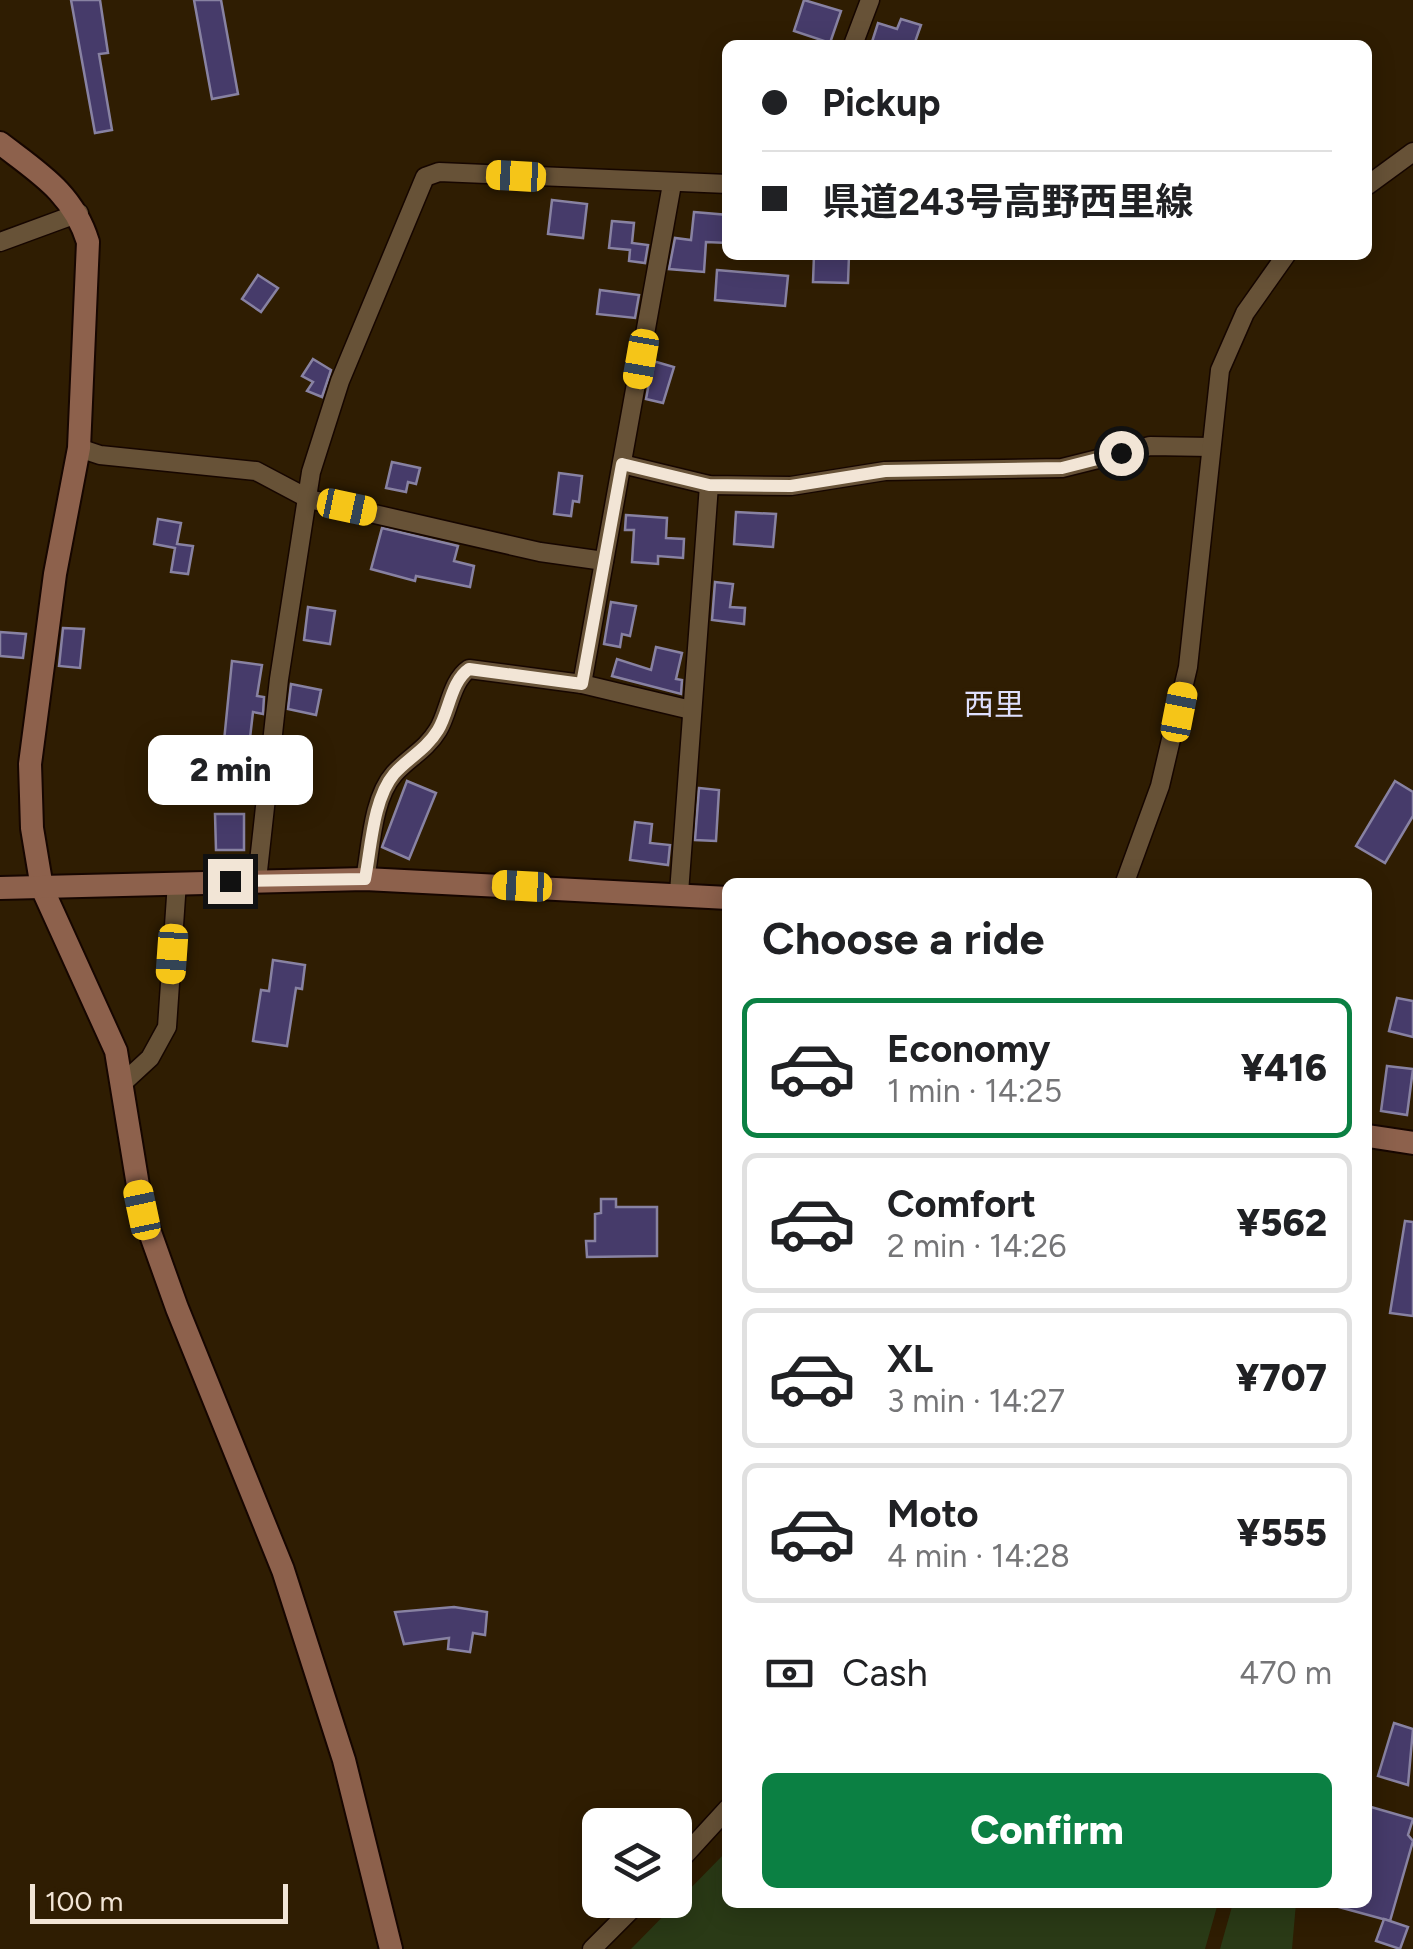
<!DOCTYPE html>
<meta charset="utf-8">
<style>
:root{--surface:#fff;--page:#f2f2f2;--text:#202124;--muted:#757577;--line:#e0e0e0;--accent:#0b8043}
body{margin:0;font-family:Figtree,"Noto Sans JP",sans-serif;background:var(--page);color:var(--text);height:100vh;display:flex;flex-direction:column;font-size:38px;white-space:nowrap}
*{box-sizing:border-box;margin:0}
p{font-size:32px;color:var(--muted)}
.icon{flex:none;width:55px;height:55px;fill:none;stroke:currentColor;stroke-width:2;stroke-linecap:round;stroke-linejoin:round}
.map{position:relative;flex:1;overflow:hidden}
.side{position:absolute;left:722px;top:878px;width:650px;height:1030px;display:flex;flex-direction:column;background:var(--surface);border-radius:15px;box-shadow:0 5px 25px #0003}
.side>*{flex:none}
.guide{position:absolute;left:722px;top:40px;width:650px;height:220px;border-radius:15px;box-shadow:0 5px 25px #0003;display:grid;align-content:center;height:220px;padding:0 40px;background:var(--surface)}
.tools{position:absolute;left:582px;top:1808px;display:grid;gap:20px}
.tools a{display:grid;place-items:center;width:110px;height:110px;border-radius:15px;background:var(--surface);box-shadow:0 5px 25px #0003;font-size:50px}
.scale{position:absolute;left:30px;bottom:25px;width:258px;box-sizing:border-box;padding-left:10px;border:5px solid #f2e5d6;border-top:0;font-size:28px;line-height:35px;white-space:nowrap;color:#f2e5d6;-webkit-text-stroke:8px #2f1d02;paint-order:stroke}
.end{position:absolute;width:45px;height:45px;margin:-22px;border:12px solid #f2e5d6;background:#111;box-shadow:0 0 0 5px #111}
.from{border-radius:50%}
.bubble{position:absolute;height:70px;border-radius:15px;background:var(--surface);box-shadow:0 5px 25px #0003;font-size:32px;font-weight:800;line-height:70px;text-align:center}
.car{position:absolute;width:30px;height:60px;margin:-30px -15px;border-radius:12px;box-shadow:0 0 8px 2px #0007;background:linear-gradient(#f5c518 24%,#345 0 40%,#f5c518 0 76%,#345 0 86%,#f5c518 0)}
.guide b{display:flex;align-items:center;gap:35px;height:95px;font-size:38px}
.guide b+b{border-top:2px solid var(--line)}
.guide i{width:25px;height:25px;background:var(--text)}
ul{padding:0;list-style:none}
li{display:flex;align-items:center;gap:30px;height:140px;margin:0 20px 15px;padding:0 20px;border:5px solid var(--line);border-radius:15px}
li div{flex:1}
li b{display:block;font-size:38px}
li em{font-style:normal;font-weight:800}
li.active{border-color:var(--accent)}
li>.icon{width:90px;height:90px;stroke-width:1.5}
h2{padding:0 40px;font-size:45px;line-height:120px}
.pay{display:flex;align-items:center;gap:25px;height:110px;padding:0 40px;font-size:38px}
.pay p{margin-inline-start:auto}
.cta{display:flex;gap:20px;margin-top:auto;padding:20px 40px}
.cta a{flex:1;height:115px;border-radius:15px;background:var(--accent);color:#fff;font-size:40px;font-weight:800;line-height:115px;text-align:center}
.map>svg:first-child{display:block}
</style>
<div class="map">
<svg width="1413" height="1949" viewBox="0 0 1413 1949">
<rect width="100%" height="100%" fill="#2f1d02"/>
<g fill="#2a3a16">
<polygon points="727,1851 728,1902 1218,1903 1205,1949 631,1949"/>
<polygon points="1233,1903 1296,1903 1292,1949 1220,1949"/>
</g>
<g fill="#463b6a" stroke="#8882a2" stroke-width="2.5">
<polygon points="71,0 100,0 108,53 99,54 112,130 95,133"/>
<polygon points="194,0 221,0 238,94 212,99"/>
<polygon points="804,0 841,11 830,43 794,31"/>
<polygon points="901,19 921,25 914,45 871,45 878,23 897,29"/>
<polygon points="552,200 587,204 583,238 548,234"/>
<polygon points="694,212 728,215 728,243 706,242 704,272 669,269 675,238 691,240"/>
<polygon points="612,221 634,223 632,243 648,245 645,263 629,261 630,250 609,248"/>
<polygon points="814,255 849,255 848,283 813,282"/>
<polygon points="717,270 788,276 785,306 715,300"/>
<polygon points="258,275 278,288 261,312 242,299"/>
<polygon points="600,290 639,295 635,318 597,314"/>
<polygon points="313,359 331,370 322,397 307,391 313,382 302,376"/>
<polygon points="653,361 674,367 663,403 646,399"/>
<polygon points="392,462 420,468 416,484 408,482 406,492 386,488"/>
<polygon points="559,473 582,476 579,502 573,501 571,516 554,514"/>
<polygon points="736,512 776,514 773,547 734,544"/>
<polygon points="626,515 667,518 666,538 684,539 683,558 658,556 658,564 632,562 634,530 625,530"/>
<polygon points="158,519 181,523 177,544 193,546 188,574 171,572 175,548 154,544"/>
<polygon points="382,528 458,546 454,561 474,566 470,587 416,576 415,581 371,569"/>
<polygon points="715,582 733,584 730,607 745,608 744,624 712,620"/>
<polygon points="611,602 636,606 630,636 622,634 620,647 604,644"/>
<polygon points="308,607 335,611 330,644 304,640"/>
<polygon points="63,628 84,629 80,668 59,666"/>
<polygon points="0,632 26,634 23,658 0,656"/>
<polygon points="656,647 682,653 676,679 682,680 681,694 612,676 617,659 651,670"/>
<polygon points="232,661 262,665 257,696 264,697 263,714 253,712 247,764 222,761"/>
<polygon points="291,684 321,690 316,715 288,709"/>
<polygon points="407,781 436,793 409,859 382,847"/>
<polygon points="1395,781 1413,792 1413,816 1385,863 1356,846"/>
<polygon points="699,788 719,790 716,841 695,840"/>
<polygon points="215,814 244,814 244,850 216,850"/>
<polygon points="635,822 652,824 650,843 670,845 668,865 630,860"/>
<polygon points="273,960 305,965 302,989 296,988 287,1046 253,1041 261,990 269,991"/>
<polygon points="1397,998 1413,1001 1413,1037 1389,1031"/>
<polygon points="1387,1066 1413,1069 1407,1115 1381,1111"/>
<polygon points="601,1199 616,1199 616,1207 657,1207 657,1256 587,1257 586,1241 595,1241 595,1214 601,1213"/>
<polygon points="1405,1221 1413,1222 1413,1316 1390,1313"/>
<polygon points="454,1607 487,1612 485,1635 473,1633 470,1652 448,1649 449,1638 404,1644 395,1612"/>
<polygon points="1394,1723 1413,1729 1408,1785 1378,1776"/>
<polygon points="1371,1807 1413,1819 1408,1835 1413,1841 1390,1921 1339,1907 1340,1902 1368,1902"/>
<polygon points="1384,1919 1408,1927 1400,1949 1376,1941"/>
</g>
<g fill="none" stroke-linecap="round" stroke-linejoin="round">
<defs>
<g id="street">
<polyline points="853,45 870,0"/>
<polyline points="1368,185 1413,152"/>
<polyline points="0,242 79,213"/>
<polyline points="79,448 100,455 256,471 309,499 540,552 604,561"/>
<polyline points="622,464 709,485 791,486 885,471 1062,468 1150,446 1211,447"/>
<polyline points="582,684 672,184"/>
<path d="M 365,879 C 371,848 372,799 394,774 C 408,758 426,750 438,730 C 449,712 451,681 469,669 L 582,684 L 691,710"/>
<polyline points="257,880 279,679 311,472 340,381 425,177 439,172 728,184"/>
<polyline points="1125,882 1160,786 1188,667 1220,370 1245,313 1286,255"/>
<polyline points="679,893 709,485"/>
<polyline points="124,1082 150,1058 167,1027 177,882"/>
<polyline points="675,1866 728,1808"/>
<polyline points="592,1949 641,1900"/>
</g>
<g id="secondary">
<path d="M 0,143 C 39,173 73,193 88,242 L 79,448 L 55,574 L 30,764 L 32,828 L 42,888 L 116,1051 L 142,1210 L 177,1308 L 283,1570 L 344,1760 L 391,1949"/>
<polyline points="0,888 365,879 728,898"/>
<polyline points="1368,1136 1413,1143"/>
</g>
</defs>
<use href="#street" stroke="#160600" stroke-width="21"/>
<use href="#secondary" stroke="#160600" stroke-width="26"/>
<use href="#street" stroke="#675237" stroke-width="18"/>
<use href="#secondary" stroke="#8d614c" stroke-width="22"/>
</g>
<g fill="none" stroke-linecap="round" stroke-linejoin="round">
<path stroke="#f2e5d6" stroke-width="12" d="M 230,881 L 365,879 C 371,848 373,799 394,774 C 408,758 426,750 438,730 C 449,712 451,681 469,669 L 582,684 L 622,464 L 709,485 L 791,486 L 885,471 L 1062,468 L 1121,453"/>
</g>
<g text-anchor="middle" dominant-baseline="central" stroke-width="8" stroke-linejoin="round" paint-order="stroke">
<g font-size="30" fill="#dfe0fe" stroke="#2f1d02">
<text x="994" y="704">西里</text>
</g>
</g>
</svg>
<div class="tools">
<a><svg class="icon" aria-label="layers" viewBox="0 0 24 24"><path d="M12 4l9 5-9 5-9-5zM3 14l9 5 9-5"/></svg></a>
</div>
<div class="scale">100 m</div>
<i class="end from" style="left:1121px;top:453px"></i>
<i class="end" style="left:230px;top:881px"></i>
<div class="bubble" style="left:148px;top:735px;width:165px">2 min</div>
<i class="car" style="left:516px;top:176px;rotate:273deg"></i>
<i class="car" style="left:641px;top:359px;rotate:190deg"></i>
<i class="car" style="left:347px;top:507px;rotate:102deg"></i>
<i class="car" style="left:1179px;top:712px;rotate:11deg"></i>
<i class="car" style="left:522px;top:886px;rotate:273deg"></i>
<i class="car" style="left:172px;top:954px;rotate:184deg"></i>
<i class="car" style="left:142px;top:1210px;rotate:348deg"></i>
<div class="guide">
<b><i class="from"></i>Pickup</b>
<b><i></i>県道243号高野西里線</b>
</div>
<section class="side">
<h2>Choose a ride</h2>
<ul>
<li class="active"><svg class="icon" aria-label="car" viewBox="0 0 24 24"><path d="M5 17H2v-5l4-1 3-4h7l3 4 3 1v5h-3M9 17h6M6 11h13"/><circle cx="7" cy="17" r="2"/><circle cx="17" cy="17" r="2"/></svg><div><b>Economy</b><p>1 min · 14:25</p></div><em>¥416</em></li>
<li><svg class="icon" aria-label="car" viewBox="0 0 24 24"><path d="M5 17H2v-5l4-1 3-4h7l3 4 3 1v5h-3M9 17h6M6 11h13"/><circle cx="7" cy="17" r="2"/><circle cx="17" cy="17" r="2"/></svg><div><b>Comfort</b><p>2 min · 14:26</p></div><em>¥562</em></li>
<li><svg class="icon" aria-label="car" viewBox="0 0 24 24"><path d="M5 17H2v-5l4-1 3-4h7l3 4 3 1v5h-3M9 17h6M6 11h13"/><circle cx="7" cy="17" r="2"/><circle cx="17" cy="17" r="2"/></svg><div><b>XL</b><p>3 min · 14:27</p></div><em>¥707</em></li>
<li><svg class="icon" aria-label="car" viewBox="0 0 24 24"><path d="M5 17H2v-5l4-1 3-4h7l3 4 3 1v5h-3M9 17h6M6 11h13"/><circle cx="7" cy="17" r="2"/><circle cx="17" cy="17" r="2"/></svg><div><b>Moto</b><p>4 min · 14:28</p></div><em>¥555</em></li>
</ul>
<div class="pay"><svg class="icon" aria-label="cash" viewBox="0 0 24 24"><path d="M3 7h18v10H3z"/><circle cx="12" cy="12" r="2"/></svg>Cash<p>470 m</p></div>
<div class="cta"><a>Confirm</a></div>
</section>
</div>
